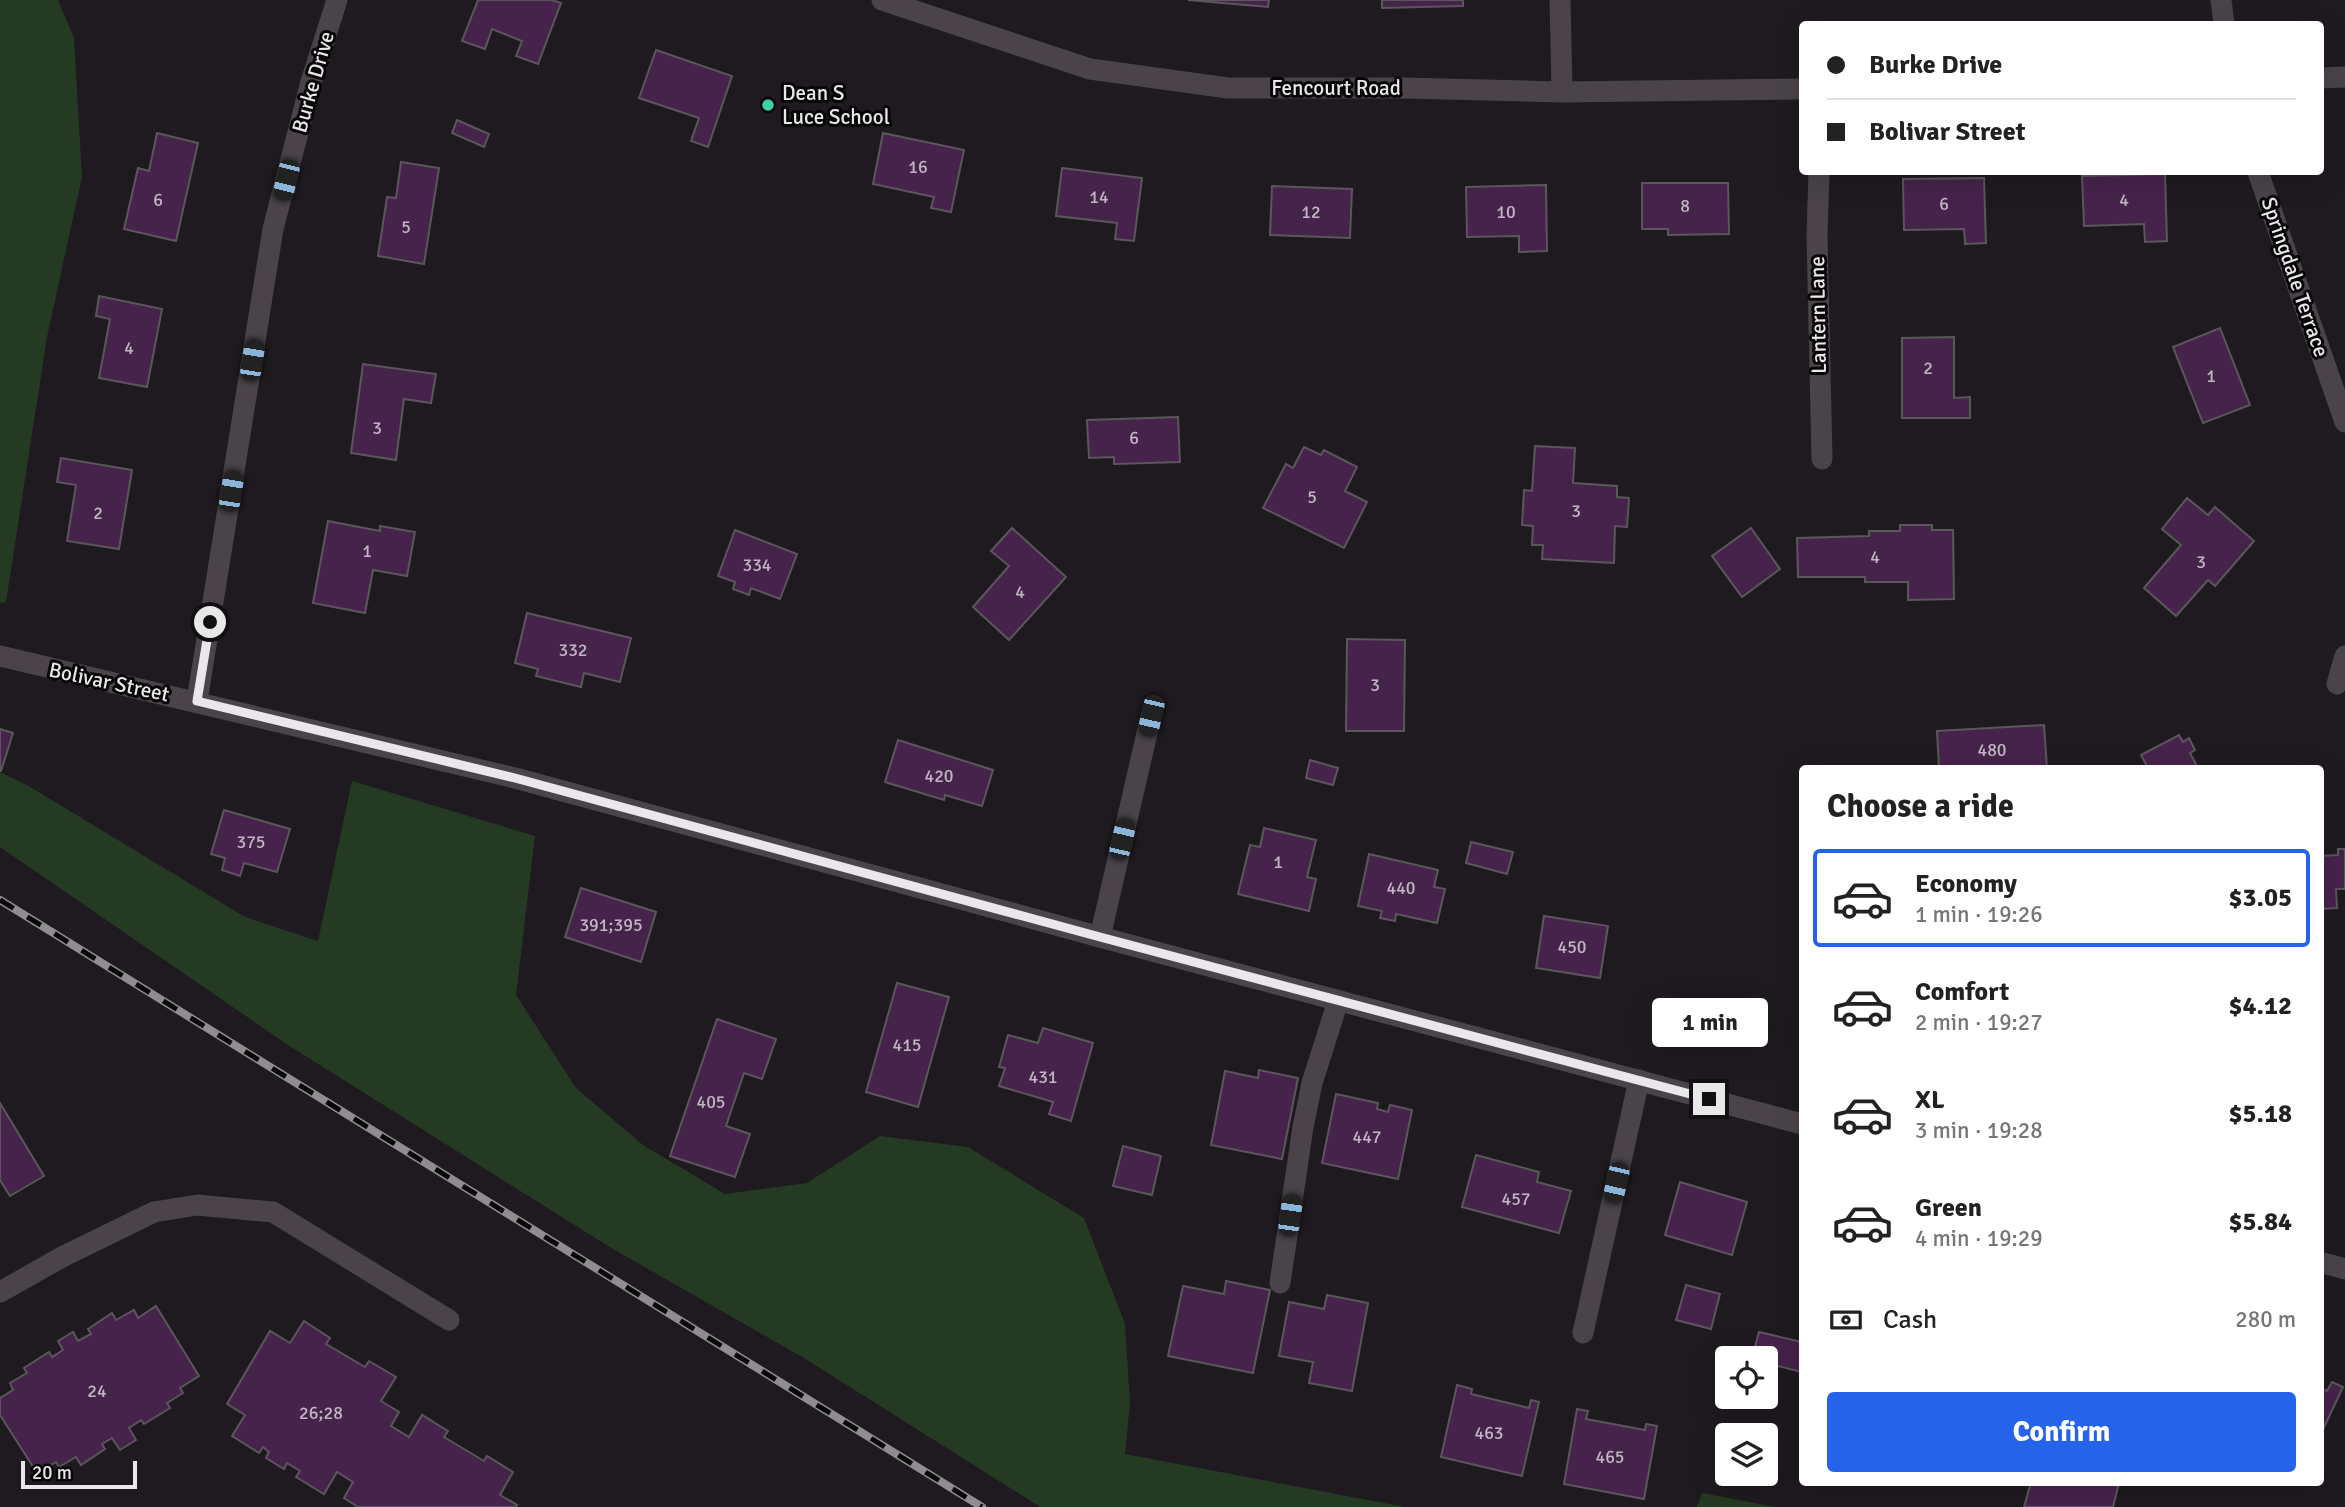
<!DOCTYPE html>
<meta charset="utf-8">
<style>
:root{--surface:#fff;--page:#f6f6f6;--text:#222;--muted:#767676;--line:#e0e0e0;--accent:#2563eb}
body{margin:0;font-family:Signika,sans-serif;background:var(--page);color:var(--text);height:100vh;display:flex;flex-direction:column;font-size:26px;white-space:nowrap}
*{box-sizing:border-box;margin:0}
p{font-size:23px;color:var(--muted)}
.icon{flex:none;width:38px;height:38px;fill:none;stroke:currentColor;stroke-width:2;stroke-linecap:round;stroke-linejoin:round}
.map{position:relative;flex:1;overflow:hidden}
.details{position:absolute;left:1799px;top:765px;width:525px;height:721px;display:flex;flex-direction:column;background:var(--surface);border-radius:7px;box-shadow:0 7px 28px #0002}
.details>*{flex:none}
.hud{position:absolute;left:1799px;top:21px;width:525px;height:154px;border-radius:7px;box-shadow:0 7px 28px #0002;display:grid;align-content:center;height:154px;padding:0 28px;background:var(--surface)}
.fabs{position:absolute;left:1715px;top:1346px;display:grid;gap:14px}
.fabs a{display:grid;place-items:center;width:63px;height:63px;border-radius:7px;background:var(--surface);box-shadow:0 7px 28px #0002;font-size:35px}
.scale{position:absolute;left:21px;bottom:18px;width:116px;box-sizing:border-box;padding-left:7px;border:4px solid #eae7eb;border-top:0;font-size:19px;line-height:24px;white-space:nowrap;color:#eae7eb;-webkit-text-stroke:5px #070607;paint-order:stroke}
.end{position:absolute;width:32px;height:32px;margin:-16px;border:9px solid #eae7eb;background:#111;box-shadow:0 0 0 4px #111}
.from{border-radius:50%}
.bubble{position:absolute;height:49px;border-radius:7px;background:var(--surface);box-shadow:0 7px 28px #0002;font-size:23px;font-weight:700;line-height:49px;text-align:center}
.car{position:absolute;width:21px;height:42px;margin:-21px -10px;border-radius:9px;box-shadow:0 0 5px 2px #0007;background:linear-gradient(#222 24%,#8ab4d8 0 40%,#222 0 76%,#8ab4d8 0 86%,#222 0)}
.hud b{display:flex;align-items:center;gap:24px;height:66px;font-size:26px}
.hud b+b{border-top:2px solid var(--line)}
.hud i{width:18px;height:18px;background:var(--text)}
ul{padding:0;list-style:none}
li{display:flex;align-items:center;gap:21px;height:98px;margin:0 14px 10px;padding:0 14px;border:4px solid transparent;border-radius:7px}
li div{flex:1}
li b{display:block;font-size:26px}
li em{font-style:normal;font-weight:700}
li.on{border-color:var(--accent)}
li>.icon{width:63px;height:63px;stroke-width:1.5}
h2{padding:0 28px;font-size:32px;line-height:84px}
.pay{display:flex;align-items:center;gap:18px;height:77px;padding:0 28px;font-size:26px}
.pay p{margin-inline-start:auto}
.action{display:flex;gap:14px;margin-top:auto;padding:14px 28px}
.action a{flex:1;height:80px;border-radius:7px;background:var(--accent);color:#fff;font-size:28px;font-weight:700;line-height:80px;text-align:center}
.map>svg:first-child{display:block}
</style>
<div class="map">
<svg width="2345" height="1507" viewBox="0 0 2345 1507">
<rect width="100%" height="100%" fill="#1e1a1f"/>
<g fill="#253a22">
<polygon points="0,0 58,0 74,38 82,177 47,337 6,602 0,603"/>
<polygon points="0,772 27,785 245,917 318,941 352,781 535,836 516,995 576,1088 643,1145 725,1194 807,1183 880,1136 968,1147 1084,1218 1125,1324 1130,1403 1125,1454 1405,1507 1040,1507 804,1358 608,1246 288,1045 0,847"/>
<polygon points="1702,1493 1775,1507 1697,1507"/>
</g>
<g fill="#46234b" stroke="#5b565c" stroke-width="2">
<polygon points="478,0 552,0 561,3 538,64 516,56 522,41 492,29 485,49 462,41"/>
<polygon points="1188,0 1269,0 1268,7"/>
<polygon points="1382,0 1463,0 1463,6 1382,8"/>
<polygon points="656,50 732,76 708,147 691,141 699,118 639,98"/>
<polygon points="457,120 489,134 484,147 452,133"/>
<polygon points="157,133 198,143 176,241 124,229 138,168 149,171"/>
<polygon points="883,133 964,150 951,212 931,208 934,197 873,184"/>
<polygon points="401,162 439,168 424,264 378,256 387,197 396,198"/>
<polygon points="1062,168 1142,178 1134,241 1115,239 1117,223 1056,216"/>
<polygon points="2165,174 2167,241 2145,242 2144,224 2084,226 2082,176"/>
<polygon points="1984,178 1986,243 1965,244 1964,229 1904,230 1903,179"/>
<polygon points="1642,183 1728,183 1729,234 1668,235 1668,229 1642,229"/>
<polygon points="1546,185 1547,251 1519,252 1519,236 1467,237 1466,187"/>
<polygon points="1272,186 1352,189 1350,238 1270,235"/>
<polygon points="99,296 162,309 147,387 99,378 110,319 96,316"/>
<polygon points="2220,328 2250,405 2203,423 2173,347"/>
<polygon points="1954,337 1954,398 1970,397 1970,418 1902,418 1902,338"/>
<polygon points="363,364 436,374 431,403 404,399 396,460 351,453"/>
<polygon points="1178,417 1180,462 1114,464 1114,457 1089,458 1087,420"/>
<polygon points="1535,446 1575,448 1573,483 1617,486 1617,497 1629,498 1627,527 1615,526 1614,563 1542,559 1543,545 1532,545 1533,526 1522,525 1524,490 1532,491"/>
<polygon points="1304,447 1321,455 1324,450 1357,467 1345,491 1367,502 1344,548 1263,508 1286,464 1293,468"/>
<polygon points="61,458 132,470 119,549 67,541 76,485 57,482"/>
<polygon points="2187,498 2208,515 2215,507 2254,541 2215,586 2208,580 2176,616 2144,588 2181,545 2162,529"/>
<polygon points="328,521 380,531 380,526 415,532 407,576 373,570 365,613 313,603"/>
<polygon points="1900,525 1932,525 1932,530 1953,530 1954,599 1908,600 1908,582 1865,582 1865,577 1798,577 1797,538 1869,536 1869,531 1900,531"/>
<polygon points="1012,528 1066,577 1009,640 973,607 1009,566 991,551"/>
<polygon points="1751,528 1780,569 1742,597 1712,556"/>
<polygon points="735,530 797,554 780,599 751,588 749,595 733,589 735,582 718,576"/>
<polygon points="527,613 631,638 620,682 584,673 581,687 536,676 538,669 515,663"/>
<polygon points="1347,639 1405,640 1404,731 1346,731"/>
<polygon points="2044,725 2047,768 1939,768 1937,731"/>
<polygon points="0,729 13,733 1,771 0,771"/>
<polygon points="2179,735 2183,742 2189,738 2195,750 2190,753 2198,768 2148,768 2141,755"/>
<polygon points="898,740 993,770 982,806 945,795 944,800 885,782"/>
<polygon points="1310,760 1338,768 1333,785 1306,778"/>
<polygon points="224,810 290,829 277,872 244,863 240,876 222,870 225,858 211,854"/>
<polygon points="1264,828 1316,840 1307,877 1316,879 1309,911 1238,894 1250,845 1260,847"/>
<polygon points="1471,842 1513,852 1507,874 1466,863"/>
<polygon points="2338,849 2345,849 2345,889 2336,889 2337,908 2320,909 2320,856 2338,855"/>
<polygon points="1369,854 1438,870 1434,887 1445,889 1437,923 1396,914 1395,921 1380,918 1382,911 1358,906"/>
<polygon points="581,888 656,912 641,962 565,937"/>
<polygon points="1544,916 1608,926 1600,978 1536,968"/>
<polygon points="897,983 949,997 918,1107 866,1092"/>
<polygon points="717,1019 776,1039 762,1079 744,1073 726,1126 750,1134 735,1177 670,1156"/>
<polygon points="1043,1028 1093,1043 1071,1121 1049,1114 1053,1102 999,1086 1005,1068 999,1067 1008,1035 1038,1043"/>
<polygon points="1259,1070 1298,1078 1282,1159 1211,1145 1225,1071 1258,1078"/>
<polygon points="1336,1094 1378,1103 1377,1109 1388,1112 1390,1105 1412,1110 1398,1179 1322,1163"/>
<polygon points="0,1103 44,1176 10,1196 0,1180"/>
<polygon points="1123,1146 1161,1156 1152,1195 1113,1186"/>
<polygon points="1476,1155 1539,1172 1537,1182 1571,1191 1559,1233 1462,1207"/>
<polygon points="1680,1182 1747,1202 1732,1255 1665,1235"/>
<polygon points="1226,1281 1270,1290 1253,1373 1168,1356 1183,1286 1224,1294"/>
<polygon points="1686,1285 1720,1294 1711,1329 1676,1320"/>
<polygon points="1327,1295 1368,1303 1352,1391 1309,1383 1313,1362 1279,1356 1289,1302 1324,1309"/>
<polygon points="156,1306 199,1376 180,1388 183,1393 167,1403 170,1408 144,1424 141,1420 129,1428 136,1440 120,1450 112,1438 102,1444 105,1449 81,1465 76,1457 59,1467 56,1462 37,1473 0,1415 0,1398 13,1390 10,1383 27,1373 24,1368 49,1352 52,1357 63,1350 58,1341 73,1332 78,1341 91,1334 88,1329 112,1313 116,1320 134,1310 138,1318"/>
<polygon points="304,1321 330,1338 326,1344 365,1367 369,1361 396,1377 381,1401 399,1412 391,1426 409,1437 422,1415 448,1431 444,1437 484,1461 487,1456 513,1472 500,1495 517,1505 516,1507 358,1507 344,1498 353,1482 337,1472 324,1494 296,1477 300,1471 287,1463 284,1469 266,1458 269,1452 263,1447 259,1453 232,1436 245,1415 227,1404 270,1331 290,1343"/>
<polygon points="1759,1332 1802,1342 1801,1372 1766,1363 1766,1358 1752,1358"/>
<polygon points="2332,1382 2343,1387 2320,1436 2320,1388 2327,1391"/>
<polygon points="1457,1385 1472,1389 1471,1394 1529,1408 1531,1400 1539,1402 1522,1476 1441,1457"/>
<polygon points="1577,1409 1588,1411 1586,1419 1645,1430 1646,1424 1657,1426 1644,1499 1564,1484"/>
<polygon points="2031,1482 2117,1482 2119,1483 2113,1507 2024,1507"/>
</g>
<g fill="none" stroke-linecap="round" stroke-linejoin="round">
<g stroke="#4a444a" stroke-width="21">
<polyline points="1280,1283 1303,1127 1312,1083 1338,1001"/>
<polyline points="0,1292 64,1256 154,1212 197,1205 273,1212 449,1320"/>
<polyline points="1583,1333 1639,1080"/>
</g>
<g stroke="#4a444a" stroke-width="21">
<polyline points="882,0 1090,69 1228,88 1404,88 1562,92 1802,89"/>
<polyline points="1560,0 1562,92"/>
<polyline points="2221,0 2224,24"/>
<polyline points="2320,78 2345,77"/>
<polyline points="1819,172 1817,235 1822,459"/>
<polyline points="2258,172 2345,422"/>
<polyline points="2337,684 2345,656"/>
<polyline points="197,701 273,229 311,82 337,0"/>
<polyline points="1100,937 1151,716"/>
</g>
<g stroke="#4a444a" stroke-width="21">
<polyline points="0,656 515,778 1100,937 1802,1124"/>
<polyline points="2320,1262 2345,1269"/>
</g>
<defs>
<polyline id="rail" points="0,900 982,1507"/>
</defs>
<use href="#rail" stroke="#908d91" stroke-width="8"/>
<use href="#rail" stroke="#070607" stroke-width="5" stroke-dasharray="16" stroke-linecap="butt"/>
</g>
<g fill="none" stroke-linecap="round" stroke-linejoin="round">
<polyline stroke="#eae7eb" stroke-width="9" points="210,622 197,701 515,778 1100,937 1709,1099"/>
</g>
<circle fill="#39d4a5" stroke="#070607" stroke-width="2.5" cx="768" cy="105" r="7"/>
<g text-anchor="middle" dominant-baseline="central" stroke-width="6" stroke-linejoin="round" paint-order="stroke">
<g font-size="18" fill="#c1b6c3">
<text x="918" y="167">16</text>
<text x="1099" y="197">14</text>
<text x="158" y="200">6</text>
<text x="2124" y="200">4</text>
<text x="1944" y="204">6</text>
<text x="1685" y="206">8</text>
<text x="1311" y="212">12</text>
<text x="1506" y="212">10</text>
<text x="406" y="227">5</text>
<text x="129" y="348">4</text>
<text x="1928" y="368">2</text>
<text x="2211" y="376">1</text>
<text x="377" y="428">3</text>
<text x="1134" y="438">6</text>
<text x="1312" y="497">5</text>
<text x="1576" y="511">3</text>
<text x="98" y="513">2</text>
<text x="367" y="551">1</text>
<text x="1875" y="557">4</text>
<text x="2201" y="562">3</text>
<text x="757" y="565">334</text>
<text x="1020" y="592">4</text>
<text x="573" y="650">332</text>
<text x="1375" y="685">3</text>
<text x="1992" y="750">480</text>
<text x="939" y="776">420</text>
<text x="251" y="842">375</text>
<text x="1278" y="862">1</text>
<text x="1401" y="888">440</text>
<text x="611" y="925">391;395</text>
<text x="1572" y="947">450</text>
<text x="907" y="1045">415</text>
<text x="1043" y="1077">431</text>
<text x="711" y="1102">405</text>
<text x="1367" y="1137">447</text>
<text x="1516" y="1199">457</text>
<text x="97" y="1391">24</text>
<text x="321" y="1413">26;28</text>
<text x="1489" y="1433">463</text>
<text x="1610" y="1457">465</text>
</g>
<g font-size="21" fill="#eae7eb" stroke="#070607">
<text transform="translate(313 82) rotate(-74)">Burke Drive</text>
<text x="1336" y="88">Fencourt Road</text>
<text transform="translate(2295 277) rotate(71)">Springdale Terrace</text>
<text transform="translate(1818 315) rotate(-91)">Lantern Lane</text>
<text transform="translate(109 682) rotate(12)">Bolivar Street</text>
</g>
<g font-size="21" fill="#eae7eb" stroke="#070607" text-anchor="start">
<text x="782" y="93">Dean S<tspan x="782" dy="24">Luce School</tspan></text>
</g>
</g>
</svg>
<div class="fabs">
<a><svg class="icon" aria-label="locate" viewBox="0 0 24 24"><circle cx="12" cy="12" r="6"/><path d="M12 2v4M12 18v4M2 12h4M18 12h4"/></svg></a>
<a><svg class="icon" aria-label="layers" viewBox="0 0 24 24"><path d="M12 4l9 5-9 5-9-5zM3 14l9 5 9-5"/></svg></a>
</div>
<div class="scale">20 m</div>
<i class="end from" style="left:210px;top:622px"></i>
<i class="end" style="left:1709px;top:1099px"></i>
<div class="bubble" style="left:1652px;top:998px;width:116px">1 min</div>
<i class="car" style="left:286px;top:180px;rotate:194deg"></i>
<i class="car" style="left:252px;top:360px;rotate:9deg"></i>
<i class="car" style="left:231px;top:491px;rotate:9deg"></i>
<i class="car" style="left:1151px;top:716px;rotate:193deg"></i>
<i class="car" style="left:1122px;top:839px;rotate:13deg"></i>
<i class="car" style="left:1616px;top:1183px;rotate:193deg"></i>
<i class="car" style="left:1290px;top:1215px;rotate:8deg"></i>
<div class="hud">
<b><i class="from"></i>Burke Drive</b>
<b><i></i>Bolivar Street</b>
</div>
<section class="details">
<h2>Choose a ride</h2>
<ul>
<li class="on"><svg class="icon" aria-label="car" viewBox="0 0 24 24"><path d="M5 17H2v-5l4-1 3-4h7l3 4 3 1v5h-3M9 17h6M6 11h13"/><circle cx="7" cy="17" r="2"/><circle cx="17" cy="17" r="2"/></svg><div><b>Economy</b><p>1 min · 19:26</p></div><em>$3.05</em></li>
<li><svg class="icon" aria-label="car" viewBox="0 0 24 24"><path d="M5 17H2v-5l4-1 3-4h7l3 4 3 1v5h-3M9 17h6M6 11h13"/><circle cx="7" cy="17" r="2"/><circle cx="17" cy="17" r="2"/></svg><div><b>Comfort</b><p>2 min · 19:27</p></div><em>$4.12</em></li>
<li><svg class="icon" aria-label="car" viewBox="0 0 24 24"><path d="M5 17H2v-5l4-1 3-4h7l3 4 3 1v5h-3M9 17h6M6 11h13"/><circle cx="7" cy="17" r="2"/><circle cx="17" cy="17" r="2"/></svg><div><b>XL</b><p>3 min · 19:28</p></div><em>$5.18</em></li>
<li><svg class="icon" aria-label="car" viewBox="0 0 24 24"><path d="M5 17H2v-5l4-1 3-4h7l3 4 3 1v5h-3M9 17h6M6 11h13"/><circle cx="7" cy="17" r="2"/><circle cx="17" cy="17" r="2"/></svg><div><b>Green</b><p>4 min · 19:29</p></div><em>$5.84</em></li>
</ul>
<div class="pay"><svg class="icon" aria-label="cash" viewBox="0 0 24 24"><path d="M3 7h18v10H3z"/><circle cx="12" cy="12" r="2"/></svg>Cash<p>280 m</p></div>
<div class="action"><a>Confirm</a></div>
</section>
</div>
